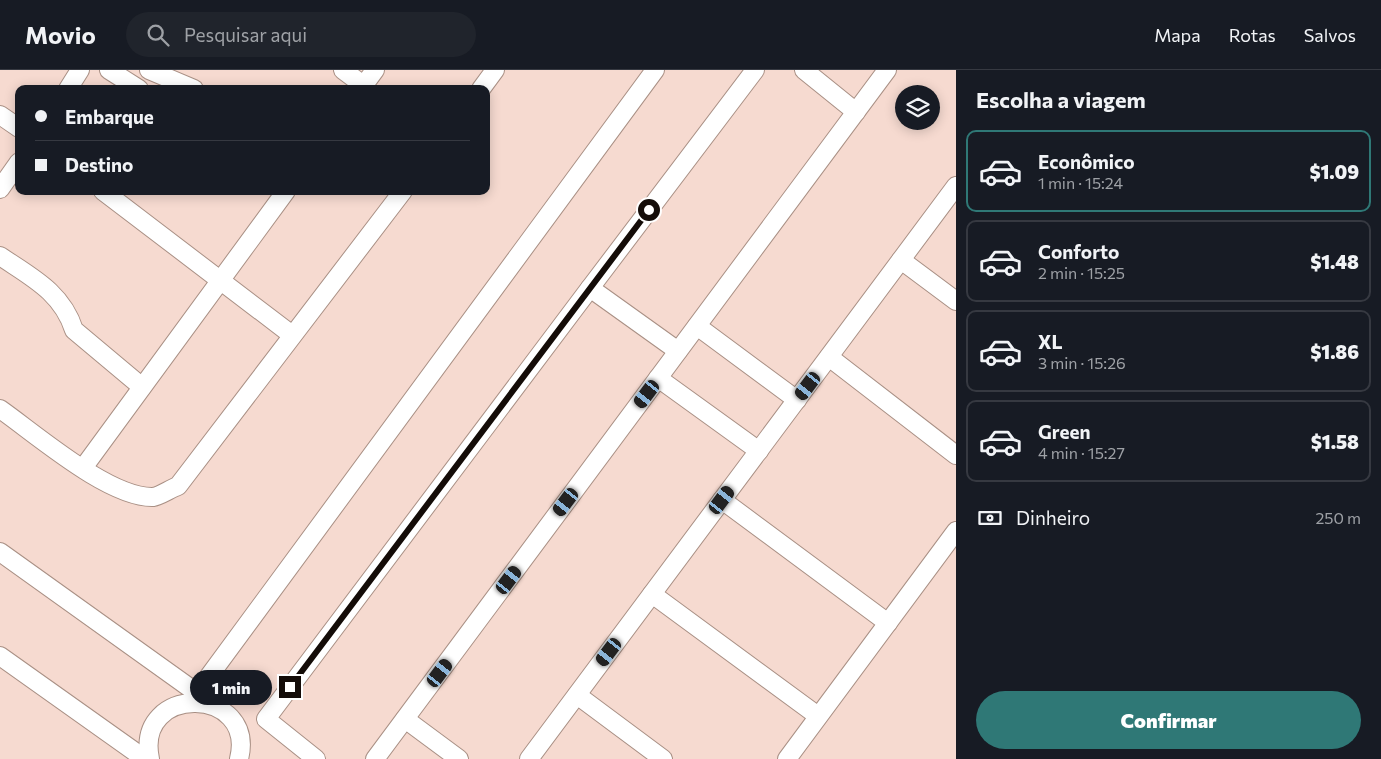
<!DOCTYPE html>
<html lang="pt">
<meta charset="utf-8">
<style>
:root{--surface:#171b24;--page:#20242c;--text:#f1f3f6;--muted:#9ea1a6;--line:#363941;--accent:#2f7876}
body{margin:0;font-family:Commissioner,sans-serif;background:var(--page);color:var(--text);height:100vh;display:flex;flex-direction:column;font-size:19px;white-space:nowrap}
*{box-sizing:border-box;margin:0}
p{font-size:16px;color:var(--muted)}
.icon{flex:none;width:28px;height:28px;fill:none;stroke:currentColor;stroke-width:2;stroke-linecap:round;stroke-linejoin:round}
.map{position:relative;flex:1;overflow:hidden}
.panel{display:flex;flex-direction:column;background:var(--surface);width:425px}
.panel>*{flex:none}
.top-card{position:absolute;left:15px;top:15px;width:475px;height:110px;border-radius:10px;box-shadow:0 2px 12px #0003;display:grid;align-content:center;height:110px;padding:0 20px;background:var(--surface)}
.fabs{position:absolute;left:895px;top:15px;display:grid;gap:10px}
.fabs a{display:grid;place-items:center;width:45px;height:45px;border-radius:50%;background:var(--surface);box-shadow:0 2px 12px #0003;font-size:25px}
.end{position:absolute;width:22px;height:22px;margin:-11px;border:6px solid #140c08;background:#fff;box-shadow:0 0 0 2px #fff}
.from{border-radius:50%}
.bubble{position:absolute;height:35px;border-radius:18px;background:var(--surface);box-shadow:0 2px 12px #0003;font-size:16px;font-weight:800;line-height:35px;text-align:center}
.car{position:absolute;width:15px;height:30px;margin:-15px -8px;border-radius:6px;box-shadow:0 0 4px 1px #0007;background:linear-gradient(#222 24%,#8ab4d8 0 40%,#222 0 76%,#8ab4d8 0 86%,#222 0)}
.top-card b{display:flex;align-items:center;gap:18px;height:48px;font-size:19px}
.top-card b+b{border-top:1px solid var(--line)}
.top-card i{width:12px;height:12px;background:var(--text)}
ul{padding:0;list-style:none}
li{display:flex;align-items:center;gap:15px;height:82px;margin:0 10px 8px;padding:0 10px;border:2px solid var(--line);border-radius:10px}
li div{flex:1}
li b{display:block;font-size:19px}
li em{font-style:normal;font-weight:800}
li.selected{border-color:var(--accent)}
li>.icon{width:45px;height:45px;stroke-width:1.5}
h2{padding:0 20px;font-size:22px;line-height:60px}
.pay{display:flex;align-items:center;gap:12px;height:55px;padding:0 20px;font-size:19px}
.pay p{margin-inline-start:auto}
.button{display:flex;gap:10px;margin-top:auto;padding:10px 20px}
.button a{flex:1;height:58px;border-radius:30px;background:var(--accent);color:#fff;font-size:20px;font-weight:800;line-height:58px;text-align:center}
header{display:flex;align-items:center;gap:30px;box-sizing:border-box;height:70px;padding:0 25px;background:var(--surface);border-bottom:1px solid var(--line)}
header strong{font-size:24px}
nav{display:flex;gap:28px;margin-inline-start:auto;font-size:18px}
.search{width:350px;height:45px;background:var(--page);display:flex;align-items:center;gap:12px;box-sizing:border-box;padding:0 18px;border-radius:28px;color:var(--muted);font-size:19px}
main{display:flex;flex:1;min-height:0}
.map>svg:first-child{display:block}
</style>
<header>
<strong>Movio</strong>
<div class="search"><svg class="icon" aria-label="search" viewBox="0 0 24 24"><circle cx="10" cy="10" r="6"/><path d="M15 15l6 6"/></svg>Pesquisar aqui</div>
<nav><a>Mapa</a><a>Rotas</a><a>Salvos</a></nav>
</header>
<main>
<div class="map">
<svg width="956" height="689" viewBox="0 0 956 689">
<rect width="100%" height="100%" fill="#f6dad0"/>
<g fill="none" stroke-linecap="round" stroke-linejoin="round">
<defs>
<g id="minor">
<polyline points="109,0 139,19"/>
<polyline points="149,0 194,19"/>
<polyline points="343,0 363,15"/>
<polyline points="804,0 856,42"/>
<polyline points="68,19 80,0"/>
<polyline points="361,19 375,0"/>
<polyline points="481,19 495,0"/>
<polyline points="0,45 19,58"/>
<polyline points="0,119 19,92"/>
<polyline points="103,121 292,265"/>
<path d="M 0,186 C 31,207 62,222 74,260 L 142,317"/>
<polyline points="901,190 956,231"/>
<polyline points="590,218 755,0"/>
<polyline points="697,256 797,330"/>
<polyline points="829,287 956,385"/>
<polyline points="658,308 759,381"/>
<path d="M 0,339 C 37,365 109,428 153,427 C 160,426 170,419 178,416 L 403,121"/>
<polyline points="83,398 286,121"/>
<polyline points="722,430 888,553"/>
<polyline points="0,482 197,623"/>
<polyline points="652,524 818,646"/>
<polyline points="0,586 145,689"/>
<polyline points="577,625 663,689"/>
<polyline points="190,632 655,0"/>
<polyline points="405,649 459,689"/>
<path d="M 150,689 C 134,613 257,616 239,689"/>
<polyline points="316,689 266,649 590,218 678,281"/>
<polyline points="375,689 887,0"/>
<polyline points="529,689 956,116"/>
<polyline points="787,689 956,461"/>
</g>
</defs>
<use href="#minor" stroke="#a99085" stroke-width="20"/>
<use href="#minor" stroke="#fff" stroke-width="18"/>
</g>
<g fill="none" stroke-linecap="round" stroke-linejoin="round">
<polyline stroke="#140c08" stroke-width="6" points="290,617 649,140"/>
</g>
</svg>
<div class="fabs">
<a><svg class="icon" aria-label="layers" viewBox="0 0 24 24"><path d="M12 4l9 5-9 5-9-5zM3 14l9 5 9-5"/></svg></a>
</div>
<i class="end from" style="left:649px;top:140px"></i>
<i class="end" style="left:290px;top:617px"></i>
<div class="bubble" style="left:190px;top:600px;width:82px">1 min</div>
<i class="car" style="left:808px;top:316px;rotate:217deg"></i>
<i class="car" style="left:647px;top:324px;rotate:217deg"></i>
<i class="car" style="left:722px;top:430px;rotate:37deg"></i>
<i class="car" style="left:566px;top:432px;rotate:217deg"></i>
<i class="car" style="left:509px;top:510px;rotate:37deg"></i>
<i class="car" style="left:609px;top:582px;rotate:217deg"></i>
<i class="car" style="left:440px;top:603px;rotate:37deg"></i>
<div class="top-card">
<b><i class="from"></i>Embarque</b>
<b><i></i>Destino</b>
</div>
</div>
<section class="panel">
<h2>Escolha a viagem</h2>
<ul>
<li class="selected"><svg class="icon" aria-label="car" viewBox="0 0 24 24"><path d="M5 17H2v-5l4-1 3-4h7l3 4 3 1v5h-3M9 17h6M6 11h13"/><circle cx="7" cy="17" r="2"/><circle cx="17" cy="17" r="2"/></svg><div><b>Econômico</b><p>1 min · 15:24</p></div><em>$1.09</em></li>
<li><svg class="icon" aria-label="car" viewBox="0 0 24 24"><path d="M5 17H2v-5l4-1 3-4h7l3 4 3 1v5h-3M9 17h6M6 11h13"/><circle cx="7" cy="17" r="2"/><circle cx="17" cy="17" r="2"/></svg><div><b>Conforto</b><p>2 min · 15:25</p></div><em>$1.48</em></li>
<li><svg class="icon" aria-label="car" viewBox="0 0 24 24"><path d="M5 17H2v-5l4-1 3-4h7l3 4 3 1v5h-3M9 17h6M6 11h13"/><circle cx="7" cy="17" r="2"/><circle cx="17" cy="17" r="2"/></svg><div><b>XL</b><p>3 min · 15:26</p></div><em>$1.86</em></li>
<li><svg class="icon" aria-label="car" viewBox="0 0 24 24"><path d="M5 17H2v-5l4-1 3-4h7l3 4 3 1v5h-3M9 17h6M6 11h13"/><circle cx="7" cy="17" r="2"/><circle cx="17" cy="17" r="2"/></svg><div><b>Green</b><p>4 min · 15:27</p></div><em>$1.58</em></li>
</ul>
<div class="pay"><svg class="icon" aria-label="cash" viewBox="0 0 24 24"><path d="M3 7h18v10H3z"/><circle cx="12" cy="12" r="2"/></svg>Dinheiro<p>250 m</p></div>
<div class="button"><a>Confirmar</a></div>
</section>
</main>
